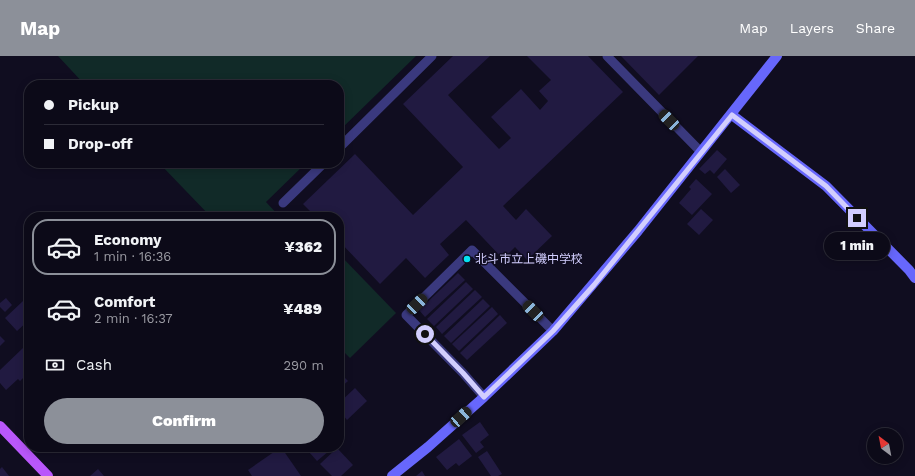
<!DOCTYPE html>
<meta charset="utf-8">
<style>
:root{--surface:#0c0a18;--page:#151321;--text:#f1f3f6;--muted:#9a9aa2;--line:#2c2b37;--accent:#8c9099}
body{margin:0;font-family:"Work Sans","Noto Sans JP",sans-serif;background:var(--page);color:var(--text);height:100vh;display:flex;flex-direction:column;font-size:15px;white-space:nowrap}
*{box-sizing:border-box;margin:0}
p{font-size:13px;color:var(--muted)}
.icon{flex:none;width:22px;height:22px;fill:none;stroke:currentColor;stroke-width:2;stroke-linecap:round;stroke-linejoin:round}
.map{position:relative;flex:1;overflow:hidden}
.panel{position:absolute;left:24px;top:156px;width:320px;height:240px;display:flex;flex-direction:column;background:var(--surface);border-radius:16px;box-shadow:0 2px 10px #0003,0 0 0 1px var(--line)}
.panel>*{flex:none}
.banner{position:absolute;left:24px;top:24px;width:320px;height:88px;border-radius:16px;box-shadow:0 2px 10px #0003,0 0 0 1px var(--line);display:grid;align-content:center;height:88px;padding:0 20px;background:var(--surface)}
.needle{width:26px;rotate:328deg}
.tools{position:absolute;left:867px;top:372px;display:grid;gap:8px}
.tools a{display:grid;place-items:center;width:36px;height:36px;border-radius:50%;background:var(--surface);box-shadow:0 2px 10px #0003,0 0 0 1px var(--line);font-size:20px}
.end{position:absolute;width:18px;height:18px;margin:-9px;border:5px solid #d2cefe;background:#111;box-shadow:0 0 0 2px #111}
.from{border-radius:50%}
.bubble{position:absolute;height:28px;border-radius:14px;background:var(--surface);box-shadow:0 2px 10px #0003,0 0 0 1px var(--line);font-size:13px;font-weight:800;line-height:28px;text-align:center}
.car{position:absolute;width:12px;height:24px;margin:-12px -6px;border-radius:5px;box-shadow:0 0 3px 1px #0007;background:linear-gradient(#222 24%,#8ab4d8 0 40%,#222 0 76%,#8ab4d8 0 86%,#222 0)}
.banner b{display:flex;align-items:center;gap:14px;height:38px;font-size:15px}
.banner b+b{border-top:1px solid var(--line)}
.banner i{width:10px;height:10px;background:var(--text)}
ul{padding:7px 0 0;list-style:none}
li{display:flex;align-items:center;gap:12px;height:56px;margin:0 8px 6px;padding:0 12px;border:2px solid transparent;border-radius:16px}
li div{flex:1}
li b{display:block;font-size:15px}
li em{font-style:normal;font-weight:800}
li.on{border-color:var(--accent)}
li>.icon{width:36px;height:36px;stroke-width:1.5}
.pay{display:flex;align-items:center;gap:10px;height:44px;padding:0 20px;font-size:15px}
.pay p{margin-inline-start:auto}
.cta{display:flex;gap:8px;margin-top:auto;padding:8px 20px}
.cta a{flex:1;height:46px;border-radius:24px;background:var(--accent);color:#fff;font-size:16px;font-weight:800;line-height:46px;text-align:center}
header{display:flex;align-items:center;gap:24px;box-sizing:border-box;height:56px;padding:0 20px;background:var(--accent);color:#fff}
header strong{font-size:19px}
nav{display:flex;gap:22px;margin-inline-start:auto;font-size:14px}
.map>svg:first-child{display:block}
</style>
<header>
<strong>Map</strong>
<nav><a>Map</a><a>Layers</a><a>Share</a></nav>
</header>
<div class="map">
<svg width="915" height="420" viewBox="0 0 915 420">
<rect width="100%" height="100%" fill="#100d20"/>
<g fill="#112a28">
<polygon points="58,0 416,0 339,75 339,29 85,29"/>
<polygon points="159,107 306,107 266,146 280,161 211,161"/>
<polygon points="339,198 396,257 350,302 339,291"/>
</g>
<g fill="#211a41">
<polygon points="453,0 490,0 448,39 499,93 511,82 491,61 521,33 540,54 548,45 539,35 551,24 527,0 588,0 623,36 503,150 516,164 526,153 552,180 527,204 515,191 503,203 466,164 440,188 449,199 425,222 406,202 380,228 339,185 339,161 316,161 303,148 355,98 413,159 463,111 403,48"/>
<polygon points="621,0 698,0 659,39"/>
<polygon points="717,94 727,103 714,118 710,114 705,118 699,113"/>
<polygon points="725,113 740,129 731,137 717,121"/>
<polygon points="696,123 712,138 692,159 679,147 691,133 689,131"/>
<polygon points="701,153 713,164 699,179 687,168"/>
<polygon points="458,217 465,224 425,261 419,254"/>
<polygon points="466,226 473,233 434,270 427,263"/>
<polygon points="475,234 482,241 442,278 436,271"/>
<polygon points="6,242 12,249 5,256 0,251 0,247"/>
<polygon points="483,243 490,250 451,287 444,280"/>
<polygon points="23,245 26,248 29,245 29,264 17,275 5,262"/>
<polygon points="492,251 498,258 459,295 452,288"/>
<polygon points="500,259 507,267 467,304 460,297"/>
<polygon points="0,280 5,285 0,290"/>
<polygon points="23,292 29,298 29,312 25,317 27,318 20,325 18,323 6,334 0,327 0,314"/>
<polygon points="339,316 348,325 339,333"/>
<polygon points="355,332 367,345 347,364 339,354 339,347"/>
<polygon points="480,366 489,379 480,386 484,391 476,397 462,379"/>
<polygon points="459,383 472,400 459,410 456,407 447,414 436,401"/>
<polygon points="281,391 301,420 252,420 248,414"/>
<polygon points="315,391 326,391 329,395 317,405 309,396"/>
<polygon points="337,392 353,409 341,420 332,420 320,408"/>
<polygon points="487,395 502,418 498,420 491,420 478,401"/>
<polygon points="2,411 9,420 0,420 0,413"/>
<polygon points="98,413 104,420 90,420"/>
<polygon points="422,415 425,420 416,420"/>
</g>
<g fill="none" stroke-linecap="round" stroke-linejoin="round">
<g stroke="#3a397e" stroke-width="9">
<polyline points="607,0 701,96"/>
<polyline points="339,92 432,0"/>
<polyline points="283,147 324,107"/>
<polyline points="484,341 463,317 406,259 472,194 553,275"/>
</g>
<g stroke="#6767fc" stroke-width="10">
<polyline points="732,59 826,130 909,214 915,222"/>
<polyline points="392,420 428,391 484,341 553,275 638,175 777,0"/>
</g>
<polyline stroke="#b957fb" stroke-width="10" points="0,370 48,420"/>
</g>
<g fill="none" stroke-linecap="round" stroke-linejoin="round">
<polyline stroke="#d2cefe" stroke-width="5" points="425,278 463,317 484,341 553,275 594,229 732,59 826,130 857,162"/>
</g>
<circle fill="#05e1f2" stroke="#100d20" stroke-width="1.5" cx="467" cy="203" r="4"/>
<g text-anchor="middle" dominant-baseline="central" stroke-width="3" stroke-linejoin="round" paint-order="stroke">
<g font-size="12" fill="#d2cefe" stroke="#100d20" text-anchor="start">
<text x="475" y="203">北斗市立上磯中学校</text>
</g>
</g>
</svg>
<div class="tools">
<a><svg class="needle" viewBox="-14 -14 28 28"><path d="M0-13l5 13h-10z" fill="#e53935"/><path d="M0 13l5-13h-10z" fill="#9a9aa2"/></svg></a>
</div>
<i class="end from" style="left:425px;top:278px"></i>
<i class="end" style="left:857px;top:162px"></i>
<div class="bubble" style="left:824px;top:176px;width:66px">1 min</div>
<i class="car" style="left:669px;top:64px;rotate:316deg"></i>
<i class="car" style="left:417px;top:248px;rotate:46deg"></i>
<i class="car" style="left:533px;top:255px;rotate:315deg"></i>
<i class="car" style="left:461px;top:361px;rotate:48deg"></i>
<div class="banner">
<b><i class="from"></i>Pickup</b>
<b><i></i>Drop-off</b>
</div>
<section class="panel">
<ul>
<li class="on"><svg class="icon" aria-label="car" viewBox="0 0 24 24"><path d="M5 17H2v-5l4-1 3-4h7l3 4 3 1v5h-3M9 17h6M6 11h13"/><circle cx="7" cy="17" r="2"/><circle cx="17" cy="17" r="2"/></svg><div><b>Economy</b><p>1 min · 16:36</p></div><em>¥362</em></li>
<li><svg class="icon" aria-label="car" viewBox="0 0 24 24"><path d="M5 17H2v-5l4-1 3-4h7l3 4 3 1v5h-3M9 17h6M6 11h13"/><circle cx="7" cy="17" r="2"/><circle cx="17" cy="17" r="2"/></svg><div><b>Comfort</b><p>2 min · 16:37</p></div><em>¥489</em></li>
</ul>
<div class="pay"><svg class="icon" aria-label="cash" viewBox="0 0 24 24"><path d="M3 7h18v10H3z"/><circle cx="12" cy="12" r="2"/></svg>Cash<p>290 m</p></div>
<div class="cta"><a>Confirm</a></div>
</section>
</div>
